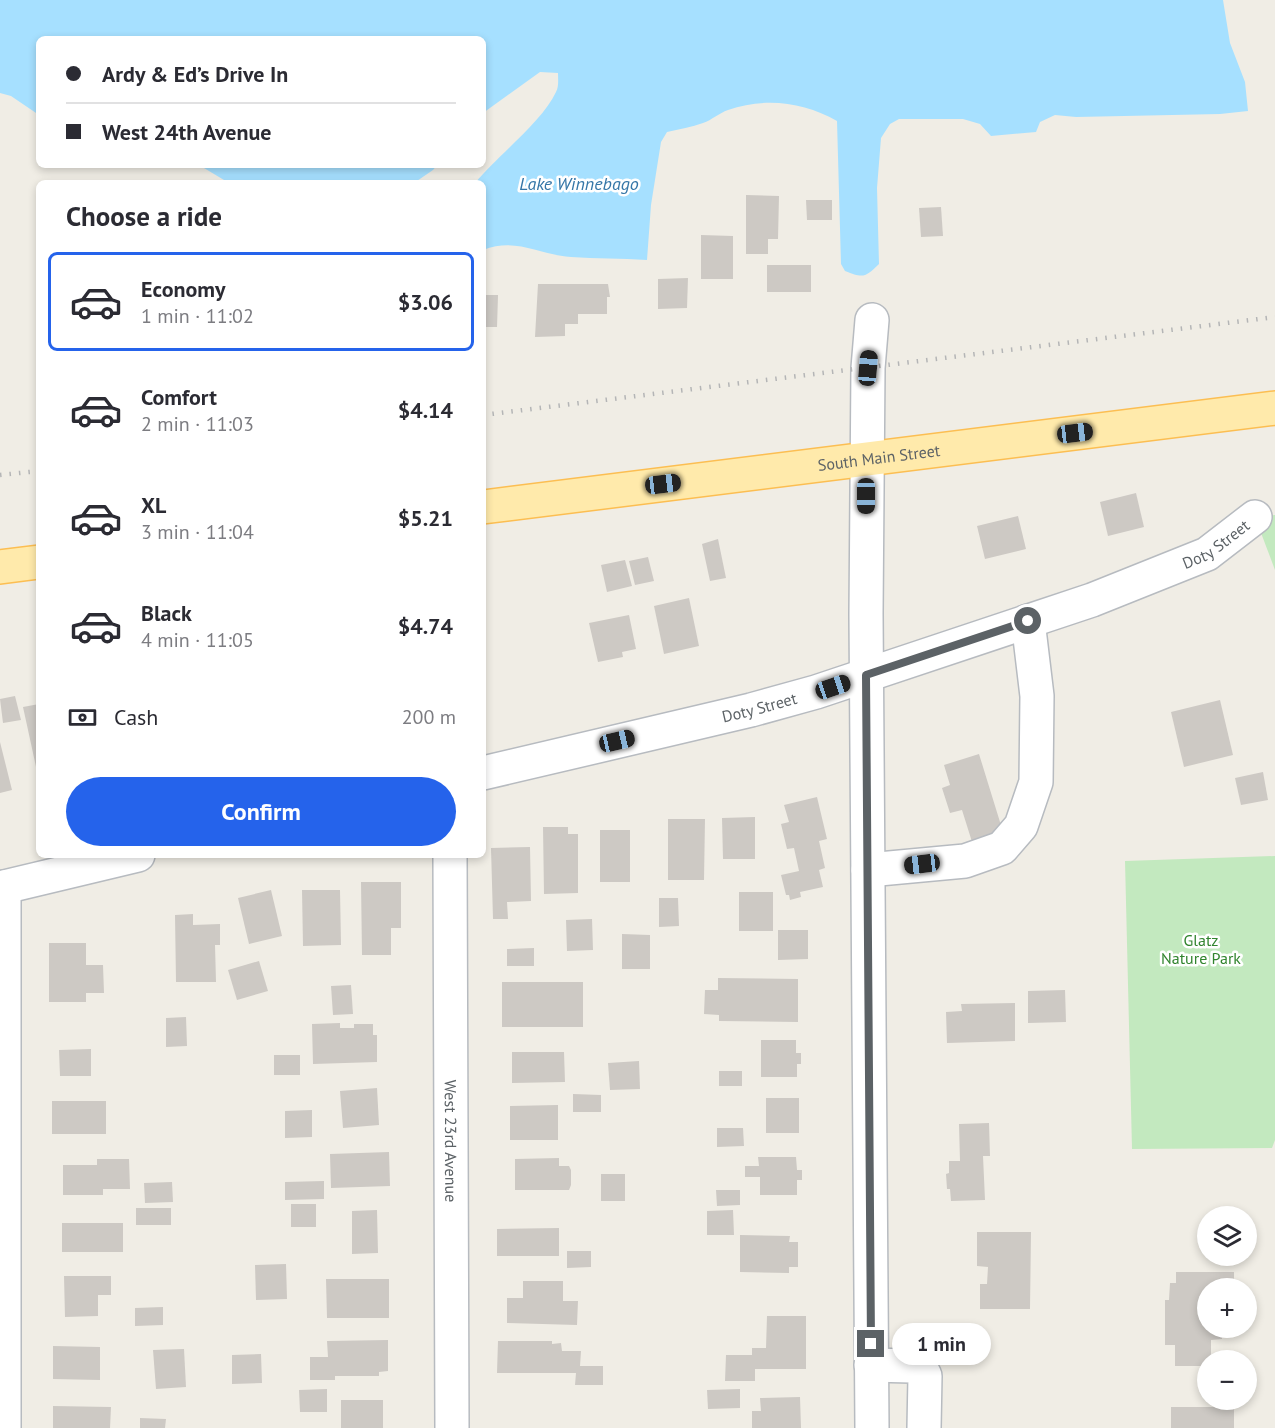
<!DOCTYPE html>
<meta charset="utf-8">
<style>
:root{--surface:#fff;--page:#f2f2f3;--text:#2b2b33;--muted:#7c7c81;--line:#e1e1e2;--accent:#2563eb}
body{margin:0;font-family:"PT Sans",sans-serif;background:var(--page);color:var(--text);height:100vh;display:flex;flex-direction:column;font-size:22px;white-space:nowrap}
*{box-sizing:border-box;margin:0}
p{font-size:20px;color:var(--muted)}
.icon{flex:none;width:33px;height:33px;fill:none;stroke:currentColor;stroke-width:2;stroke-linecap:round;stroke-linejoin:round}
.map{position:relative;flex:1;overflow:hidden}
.sheet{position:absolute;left:36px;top:180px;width:450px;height:678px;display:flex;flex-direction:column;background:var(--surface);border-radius:9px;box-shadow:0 3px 9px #0003}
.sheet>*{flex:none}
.guide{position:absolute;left:36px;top:36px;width:450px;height:132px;border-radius:9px;box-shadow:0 3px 9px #0003;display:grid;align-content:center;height:132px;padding:0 30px;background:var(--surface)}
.controls{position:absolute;left:1197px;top:1206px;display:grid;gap:12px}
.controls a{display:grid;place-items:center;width:60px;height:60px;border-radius:50%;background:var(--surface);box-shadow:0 3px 9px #0003;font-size:30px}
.end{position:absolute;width:27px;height:27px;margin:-14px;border:8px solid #5c6266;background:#fff;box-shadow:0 0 0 3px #fff}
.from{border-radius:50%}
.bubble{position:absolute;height:42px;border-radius:21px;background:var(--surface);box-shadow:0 3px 9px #0003;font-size:20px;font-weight:600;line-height:42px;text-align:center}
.car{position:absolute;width:18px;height:36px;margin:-18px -9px;border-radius:8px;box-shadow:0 0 4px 2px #0007;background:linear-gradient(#222 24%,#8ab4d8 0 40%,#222 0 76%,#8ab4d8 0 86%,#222 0)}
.guide b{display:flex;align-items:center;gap:21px;height:57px;font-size:22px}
.guide b+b{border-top:2px solid var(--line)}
.guide i{width:15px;height:15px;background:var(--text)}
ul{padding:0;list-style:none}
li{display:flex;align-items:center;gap:18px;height:99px;margin:0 12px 9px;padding:0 18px;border:3px solid transparent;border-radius:9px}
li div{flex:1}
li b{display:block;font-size:22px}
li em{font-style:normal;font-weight:600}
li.current{border-color:var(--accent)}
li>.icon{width:54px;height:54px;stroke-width:1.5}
h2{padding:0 30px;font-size:27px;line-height:72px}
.pay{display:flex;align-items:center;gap:15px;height:66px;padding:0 30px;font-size:22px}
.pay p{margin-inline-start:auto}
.button{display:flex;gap:12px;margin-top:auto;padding:12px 30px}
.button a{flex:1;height:69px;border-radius:36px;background:var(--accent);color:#fff;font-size:24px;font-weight:600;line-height:69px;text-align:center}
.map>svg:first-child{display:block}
</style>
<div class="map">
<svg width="1275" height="1428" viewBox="0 0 1275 1428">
<rect width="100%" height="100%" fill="#f0ede5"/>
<g fill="#c3e9bf">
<polygon points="1275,515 1275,570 1255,517"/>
<polygon points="1275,856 1275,1140 1272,1148 1132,1149 1125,861"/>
</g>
<g fill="#a6e0ff">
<path d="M 0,0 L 1223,0 L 1230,43 L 1245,82 L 1248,111 L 1220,114 L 1076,117 L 1055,115 L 1040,122 L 1036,132 L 991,136 L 980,124 L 963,119 L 899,119 L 890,124 L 881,138 L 877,188 L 879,264 C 865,278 863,278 845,271 L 841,264 L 837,121 C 804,102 765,97 728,110 C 719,113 712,120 703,123 C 692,127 679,129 667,132 L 661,142 L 651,205 L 647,260 C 621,258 596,259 571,257 C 538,255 517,237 483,250 L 483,183 L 475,183 C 498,155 542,122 556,92 C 559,87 558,79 558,73 L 540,72 L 483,113 L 483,39 L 39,39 L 39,115 L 11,96 L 0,93 Z"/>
<polygon points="199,165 437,165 433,170 414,183 229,183"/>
</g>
<g fill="#cdc9c4">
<polygon points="746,195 779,196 778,239 768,239 768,254 746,254"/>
<polygon points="806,200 832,200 832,220 807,220"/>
<polygon points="941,207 943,236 921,237 919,208"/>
<polygon points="701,235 733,236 733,279 701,279"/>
<rect x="767" y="265" width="44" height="27"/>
<polygon points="688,278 687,308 658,309 658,279"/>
<polygon points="538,284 608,284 610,297 607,297 607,314 578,314 578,324 565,324 565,336 535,337"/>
<polygon points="483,295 498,295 497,327 483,327"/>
<polygon points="1136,493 1144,527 1108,536 1100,502"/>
<polygon points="1018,516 1026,549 985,559 977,526"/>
<polygon points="718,539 726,578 710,581 702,544"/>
<polygon points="648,557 654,581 635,585 629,561"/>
<polygon points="625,560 632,586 607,592 601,565"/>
<polygon points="689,598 699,646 664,654 654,606"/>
<polygon points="629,615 636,649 622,652 623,657 598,662 589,623"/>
<polygon points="15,696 21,720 3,723 0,699"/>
<polygon points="1220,700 1233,755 1184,767 1171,712"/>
<polygon points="39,704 39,776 38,776 23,707"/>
<polygon points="0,742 12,790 0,793"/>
<polygon points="979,754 1004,835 973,845 962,810 950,813 942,788 950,785 944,765"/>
<polygon points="1263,772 1268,800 1241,805 1235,778"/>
<polygon points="817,797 827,839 819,841 825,868 819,870 823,887 800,892 801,897 790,900 789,895 786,895 781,875 799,871 794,848 787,849 781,824 789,822 784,805"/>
<polygon points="755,817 755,859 723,859 722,818"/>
<polygon points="668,819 705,819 704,880 668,880"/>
<polygon points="543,827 568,827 568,834 578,834 578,893 544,894"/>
<rect x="600" y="830" width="30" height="52"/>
<polygon points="530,847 531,901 507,902 508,919 493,919 491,848"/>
<polygon points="361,882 401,882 401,928 391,928 391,955 362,955"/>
<polygon points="271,890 282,936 249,944 238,898"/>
<polygon points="302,890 340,890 341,945 303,946"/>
<rect x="739" y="892" width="34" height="39"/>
<polygon points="659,898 678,898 679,926 659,927"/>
<polygon points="193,914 193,925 220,924 220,945 215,945 216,982 176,982 175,915"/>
<polygon points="592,919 593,950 567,951 566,920"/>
<polygon points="778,930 808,930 808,959 778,960"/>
<polygon points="622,934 650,935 650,969 622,969"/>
<polygon points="49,943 86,943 86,965 103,965 104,993 86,993 86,1002 49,1002"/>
<polygon points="534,948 534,966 507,966 507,949"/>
<polygon points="259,961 268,991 237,1000 228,970"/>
<polygon points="718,978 798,979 798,1022 719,1021 719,1015 704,1014 705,990 718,990"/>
<rect x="502" y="982" width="81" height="45"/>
<polygon points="351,985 353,1014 333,1015 331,986"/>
<polygon points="1065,990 1066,1022 1028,1023 1028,991"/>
<polygon points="1015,1003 1015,1041 947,1043 946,1012 962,1011 961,1004"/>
<polygon points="186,1017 187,1046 166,1047 166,1018"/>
<polygon points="340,1023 340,1028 354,1028 354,1024 373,1024 373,1035 377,1035 377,1062 313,1064 312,1024"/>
<polygon points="761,1040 796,1040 796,1053 801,1053 801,1064 797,1064 797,1077 761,1077"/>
<polygon points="91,1049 91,1076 60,1076 59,1050"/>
<polygon points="512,1052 564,1052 565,1082 512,1083"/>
<rect x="274" y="1055" width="26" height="20"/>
<polygon points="639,1061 640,1089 610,1090 608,1063"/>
<rect x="719" y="1071" width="23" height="15"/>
<polygon points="377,1088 379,1125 343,1128 340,1091"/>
<polygon points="573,1094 601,1095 601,1112 573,1112"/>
<rect x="766" y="1098" width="33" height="35"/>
<rect x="52" y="1101" width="54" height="33"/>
<polygon points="558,1105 558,1140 510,1140 510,1106"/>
<polygon points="312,1110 312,1137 285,1138 285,1111"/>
<polygon points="989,1123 990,1156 983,1156 985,1200 951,1201 950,1189 947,1189 946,1174 949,1173 949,1161 960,1161 959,1124"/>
<polygon points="717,1128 743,1128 744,1146 717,1147"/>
<polygon points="389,1152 390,1186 331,1188 330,1154"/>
<polygon points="758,1157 796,1157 797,1170 802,1170 802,1180 797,1180 797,1195 760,1195 760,1177 745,1177 745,1166 759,1166"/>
<polygon points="559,1158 559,1166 569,1166 571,1170 571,1185 569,1190 515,1190 515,1159"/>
<polygon points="97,1159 129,1159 130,1189 103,1189 103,1195 63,1195 63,1165 97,1165"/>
<rect x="601" y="1174" width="24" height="27"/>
<polygon points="324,1181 324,1199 285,1200 285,1182"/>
<polygon points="172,1182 173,1202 145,1203 144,1183"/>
<polygon points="716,1190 740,1190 740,1205 717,1206"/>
<rect x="291" y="1204" width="25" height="23"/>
<rect x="136" y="1208" width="35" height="17"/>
<polygon points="377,1210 378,1253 352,1254 352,1211"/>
<polygon points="733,1210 734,1235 707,1235 707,1211"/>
<rect x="62" y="1223" width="61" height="29"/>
<polygon points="559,1228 559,1256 497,1256 497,1229"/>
<polygon points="977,1232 1031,1232 1030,1309 980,1309 980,1284 987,1284 988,1267 977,1266"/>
<polygon points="740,1235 790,1236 789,1242 798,1242 798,1267 789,1267 789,1273 740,1272"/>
<polygon points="567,1251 591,1251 591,1267 567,1268"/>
<polygon points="286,1264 287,1299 256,1300 255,1265"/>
<polygon points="1176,1272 1234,1272 1234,1288 1208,1288 1208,1328 1222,1328 1222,1339 1211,1340 1211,1360 1208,1360 1208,1366 1175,1366 1175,1345 1165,1345 1165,1300 1169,1300 1170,1283 1176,1283"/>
<polygon points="64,1276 111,1276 111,1295 98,1295 98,1316 65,1317"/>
<polygon points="326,1279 389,1279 389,1318 327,1318"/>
<polygon points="523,1281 563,1281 563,1301 578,1301 577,1325 507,1323 507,1298 523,1298"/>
<polygon points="163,1307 163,1325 135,1326 135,1308"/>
<polygon points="767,1316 806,1316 806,1369 755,1369 755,1381 725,1381 726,1355 752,1355 752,1348 766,1348"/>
<polygon points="388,1340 388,1371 379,1372 379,1376 335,1376 335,1380 310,1380 310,1357 328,1357 327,1341"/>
<polygon points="498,1341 552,1341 552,1344 561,1343 562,1351 581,1351 580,1366 603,1366 603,1385 575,1385 576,1373 497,1373"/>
<polygon points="53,1346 100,1347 100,1380 53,1379"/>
<polygon points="184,1349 186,1387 156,1389 153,1350"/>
<polygon points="261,1354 262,1383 232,1384 232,1355"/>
<polygon points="327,1389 327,1412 300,1412 299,1390"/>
<polygon points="740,1389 740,1408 708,1409 707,1390"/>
<polygon points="800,1397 801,1428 752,1428 752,1411 761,1411 760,1398"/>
<rect x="341" y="1400" width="42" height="28"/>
<polygon points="53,1406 111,1407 110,1428 53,1428"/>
<rect x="1171" y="1407" width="63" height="21"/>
<polygon points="140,1418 166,1419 165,1428 140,1428"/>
</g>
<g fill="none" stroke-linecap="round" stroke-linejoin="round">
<defs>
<g id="minor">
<path id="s1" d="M 483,773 L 751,710 L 816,692 L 1092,600 L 1207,554 L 1255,517"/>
<path id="s2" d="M 450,855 L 452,1428"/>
<polyline points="868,870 965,861 1002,848 1021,826 1036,782 1037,696 1028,621"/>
<polyline points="4,887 4,1428"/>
<polyline points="0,888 138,855"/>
<polyline points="871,1365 911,1366 921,1368 925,1376 924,1428"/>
<polyline points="872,1428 866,614 868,368 872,320"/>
</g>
<g id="major">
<path id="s3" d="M 483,507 L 1275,408"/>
<polyline points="0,567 39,562"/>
</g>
</defs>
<use href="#minor" stroke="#b7bbc0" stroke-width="36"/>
<use href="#major" stroke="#fcbe52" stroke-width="36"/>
<use href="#minor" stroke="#fff" stroke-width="33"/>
<use href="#major" stroke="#ffeaab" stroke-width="33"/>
<g stroke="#b4b5b6" stroke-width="4.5" stroke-dasharray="1.5 8" stroke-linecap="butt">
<polyline points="483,415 1275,317"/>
<polyline points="0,475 39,471"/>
</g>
</g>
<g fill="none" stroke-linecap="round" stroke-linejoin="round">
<polyline stroke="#5c6266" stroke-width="8" points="871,1344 866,675 1028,621"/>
</g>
<g text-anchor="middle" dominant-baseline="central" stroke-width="5" stroke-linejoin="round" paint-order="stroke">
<g font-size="16" fill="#5c6266" stroke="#fff">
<text stroke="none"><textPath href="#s3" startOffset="399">South Main Street</textPath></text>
<text stroke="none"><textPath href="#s1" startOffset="770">Doty Street</textPath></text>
<text stroke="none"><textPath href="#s1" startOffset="284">Doty Street</textPath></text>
<text stroke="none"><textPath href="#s2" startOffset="286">West 23rd Avenue</textPath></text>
</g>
<g font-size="16" fill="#31842e" stroke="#fff">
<text x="1201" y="940">Glatz<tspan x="1201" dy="18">Nature Park</tspan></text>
</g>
<g font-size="18" font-style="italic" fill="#3576a7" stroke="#fff">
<text x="579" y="183">Lake Winnebago</text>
</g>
</g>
</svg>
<div class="controls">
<a><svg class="icon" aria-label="layers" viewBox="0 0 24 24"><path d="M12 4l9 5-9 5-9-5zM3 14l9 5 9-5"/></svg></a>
<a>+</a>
<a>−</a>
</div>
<i class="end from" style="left:1028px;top:621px"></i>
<i class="end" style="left:871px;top:1344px"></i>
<div class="bubble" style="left:892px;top:1323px;width:99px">1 min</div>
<i class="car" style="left:868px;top:368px;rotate:5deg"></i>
<i class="car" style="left:1075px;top:433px;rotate:83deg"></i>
<i class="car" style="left:663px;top:484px;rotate:83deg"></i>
<i class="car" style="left:866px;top:496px;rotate:180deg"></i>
<i class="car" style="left:833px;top:687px;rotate:71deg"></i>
<i class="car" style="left:617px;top:741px;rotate:77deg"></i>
<i class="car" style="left:922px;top:864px;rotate:263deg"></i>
<div class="guide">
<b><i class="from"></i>Ardy &amp; Ed’s Drive In</b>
<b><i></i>West 24th Avenue</b>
</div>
<section class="sheet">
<h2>Choose a ride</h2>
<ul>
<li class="current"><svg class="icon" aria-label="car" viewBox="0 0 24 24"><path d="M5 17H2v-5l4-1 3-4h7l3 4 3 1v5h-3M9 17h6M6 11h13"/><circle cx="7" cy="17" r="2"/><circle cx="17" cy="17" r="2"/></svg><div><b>Economy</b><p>1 min · 11:02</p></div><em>$3.06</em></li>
<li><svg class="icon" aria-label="car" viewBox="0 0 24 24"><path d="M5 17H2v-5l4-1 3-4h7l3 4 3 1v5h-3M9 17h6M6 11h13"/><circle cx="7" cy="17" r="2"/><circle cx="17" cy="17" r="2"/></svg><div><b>Comfort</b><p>2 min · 11:03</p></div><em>$4.14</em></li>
<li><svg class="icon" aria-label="car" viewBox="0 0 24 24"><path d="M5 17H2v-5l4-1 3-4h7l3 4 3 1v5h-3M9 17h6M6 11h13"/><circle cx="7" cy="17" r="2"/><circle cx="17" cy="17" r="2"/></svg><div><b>XL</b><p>3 min · 11:04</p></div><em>$5.21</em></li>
<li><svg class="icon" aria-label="car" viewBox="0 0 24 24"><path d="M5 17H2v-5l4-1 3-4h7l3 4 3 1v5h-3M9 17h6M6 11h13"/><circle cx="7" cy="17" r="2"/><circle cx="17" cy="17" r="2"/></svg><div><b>Black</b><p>4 min · 11:05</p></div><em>$4.74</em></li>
</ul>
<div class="pay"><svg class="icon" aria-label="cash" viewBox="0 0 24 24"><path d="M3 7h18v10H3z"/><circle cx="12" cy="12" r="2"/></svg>Cash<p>200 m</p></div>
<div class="button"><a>Confirm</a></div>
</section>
</div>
